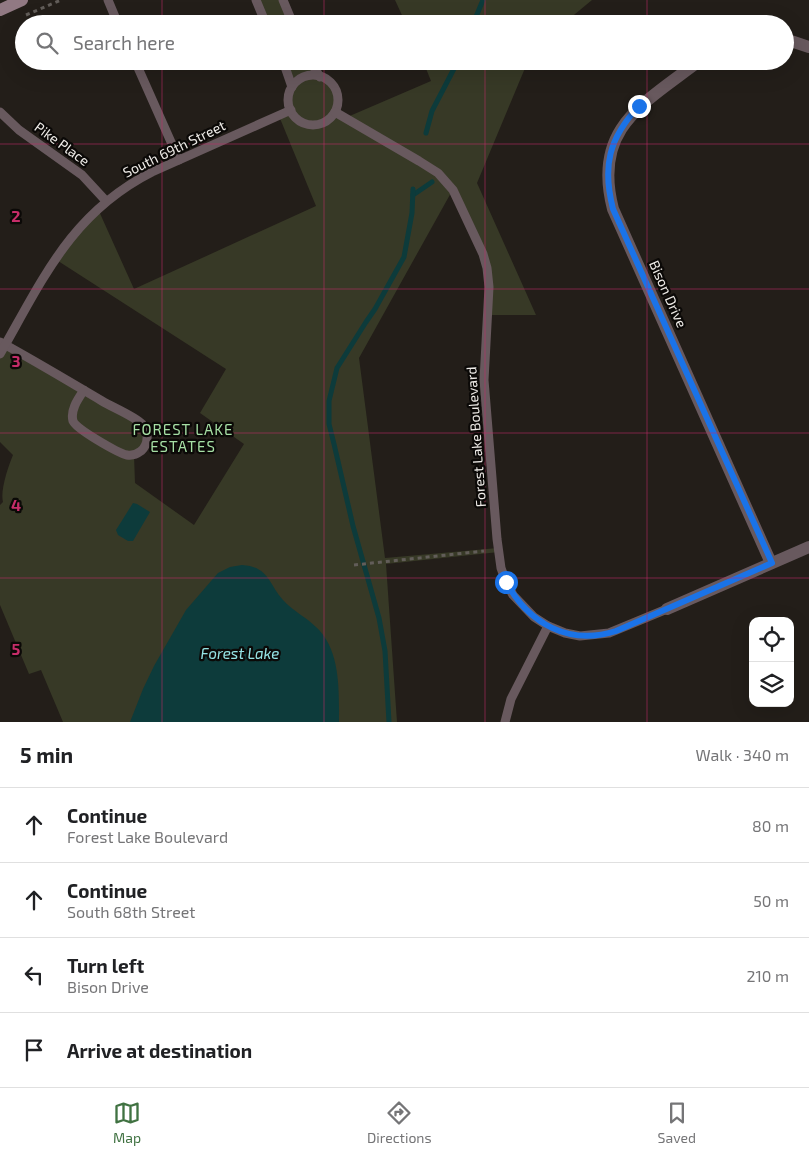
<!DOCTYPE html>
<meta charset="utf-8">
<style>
body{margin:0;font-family:"Exo 2",sans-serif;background:#f6f6f6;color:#202124}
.controls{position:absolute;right:15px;bottom:15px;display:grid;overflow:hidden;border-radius:10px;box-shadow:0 5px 20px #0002}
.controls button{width:45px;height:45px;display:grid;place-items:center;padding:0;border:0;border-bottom:1px solid #e0e0e0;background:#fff;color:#202124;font:25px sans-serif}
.stop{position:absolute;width:15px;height:15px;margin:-11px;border:4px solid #1a73e8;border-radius:50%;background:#fff}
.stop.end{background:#1a73e8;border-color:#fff;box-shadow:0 1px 5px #0008}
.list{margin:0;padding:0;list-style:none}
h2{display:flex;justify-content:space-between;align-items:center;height:65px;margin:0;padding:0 20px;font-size:21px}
h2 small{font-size:16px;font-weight:400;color:#757577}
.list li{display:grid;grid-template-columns:32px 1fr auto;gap:15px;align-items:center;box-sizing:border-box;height:75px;padding:0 20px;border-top:1px solid #e0e0e0}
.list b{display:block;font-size:19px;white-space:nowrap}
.list p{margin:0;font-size:16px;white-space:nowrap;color:#757577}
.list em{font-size:16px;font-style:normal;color:#757577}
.icon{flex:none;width:28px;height:28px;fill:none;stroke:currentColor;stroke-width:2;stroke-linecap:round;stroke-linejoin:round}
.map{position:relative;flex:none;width:809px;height:722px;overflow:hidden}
.search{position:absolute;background:#fff;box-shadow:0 5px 20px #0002;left:15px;right:15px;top:15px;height:55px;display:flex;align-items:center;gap:12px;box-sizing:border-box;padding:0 18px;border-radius:28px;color:#757577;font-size:19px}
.sheet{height:365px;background:#fff}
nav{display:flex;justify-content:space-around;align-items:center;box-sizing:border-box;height:70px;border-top:1px solid #e0e0e0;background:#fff;font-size:14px;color:#757577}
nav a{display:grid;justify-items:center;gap:2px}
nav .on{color:#407242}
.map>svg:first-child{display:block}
.green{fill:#373926}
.water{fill:#0d3b3b}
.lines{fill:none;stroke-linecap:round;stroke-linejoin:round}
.stream{stroke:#0d3b3b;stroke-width:5}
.path{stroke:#625d59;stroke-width:3;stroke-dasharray:4 4;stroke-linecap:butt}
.service{stroke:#68595e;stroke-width:9}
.minor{stroke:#68595e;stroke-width:12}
.secondary{stroke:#917983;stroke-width:12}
.route{stroke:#1a73e8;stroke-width:6}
.grid{fill:none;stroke:#c62d69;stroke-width:1;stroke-opacity:0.55}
.labels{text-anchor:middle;stroke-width:4.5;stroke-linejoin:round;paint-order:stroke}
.street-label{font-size:14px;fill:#eeebe7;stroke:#0b0907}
.neighbourhood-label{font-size:15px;letter-spacing:1px;fill:#a6dfa4;stroke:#0b0907}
.water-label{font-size:15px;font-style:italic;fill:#95e4e5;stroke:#0b0907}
.grid-label{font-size:16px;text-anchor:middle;font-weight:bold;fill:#c62d69;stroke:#0b0907;stroke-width:4.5;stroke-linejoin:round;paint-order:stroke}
</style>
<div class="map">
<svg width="809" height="722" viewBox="0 0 809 722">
<rect width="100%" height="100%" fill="#231e19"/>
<g class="green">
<polygon points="256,0 283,0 293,24 266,24"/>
<polygon points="395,0 592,0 563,24 406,24"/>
<path d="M283,61h27l10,15 10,6 6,10 2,10 -3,10 10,6 86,-37 -8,-20h105l-51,122 59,132h-48l-1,-47 -35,-77 -93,167 26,200 113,-10 1,4 -113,12 11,158h-334l-22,-52 -12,4 -29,-69v-100l3,-3c-3,-11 5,-35 10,-47l-13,-13v-88l5,-9 137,79 6,13 -14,18 1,28 59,42 50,-81 -44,-31 26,-44 -171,-110 43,-50 36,80 182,-83 -37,-90 12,-6 -3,-11 4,-12z"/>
</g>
<g class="water">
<polygon points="133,503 137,504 150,512 133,541 128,541 118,535 116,530"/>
<path d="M242,565c27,2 26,18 41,35 10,11 23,17 33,27 25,23 23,64 23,95h-209l13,-33 11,-23 32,-56 32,-37 12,-6z"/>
</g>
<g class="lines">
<g class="stream">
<polyline points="473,24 483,0"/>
<polyline points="426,133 432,111 458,61"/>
<polyline points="413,195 432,182"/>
<polyline points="389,722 385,651 379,618 353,526 334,444 329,424 329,401 337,368 366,322 375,309 404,257 412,213 413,189"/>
</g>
<g class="path">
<polyline points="26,15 61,0"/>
<polyline points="354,565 484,551"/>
</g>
<g class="service">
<polyline points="108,0 118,24"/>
<polyline points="256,0 266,24"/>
<polyline points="283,0 293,24"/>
<polyline points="135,61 179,160"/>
<polyline points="283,61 292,87"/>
<polyline points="310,61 320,77"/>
<circle cx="313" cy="100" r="25"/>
<polyline points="0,112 19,130 82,175 106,201"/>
<polyline points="335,112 419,161 438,173 453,190 483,254 487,268 489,287 484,380 497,539 501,568 506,582 513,595 534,617 548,626 565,633 580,636 609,633 667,609"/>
<path d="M0,342c35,19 68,39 102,59 10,6 32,15 40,23 7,7 7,20 -1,27 -4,3 -9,5 -14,4 -9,-2 -51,-26 -54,-34 -3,-11 5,-22 11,-31"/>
<path d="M0,354c43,-75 71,-141 152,-182l139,-62"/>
<polyline points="505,722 511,699 548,626"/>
</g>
<g class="minor">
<polyline points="785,39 809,47"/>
<path d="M699,61c-56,43 -107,67 -86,148l158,354"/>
<polyline points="667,609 809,547"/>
</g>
<polyline class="secondary" points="0,10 22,0"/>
</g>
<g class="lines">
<path class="route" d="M506,582c23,42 63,64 110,49l156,-68 -159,-354c-11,-43 -4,-71 26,-103"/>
</g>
<path class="grid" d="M162,0v24M324,0v24M485,0v24M647,0v24M162,61v661M324,61v661M485,61v661M647,61v661M0,144h809M0,289h809M0,433h809M0,578h809"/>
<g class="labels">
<g class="street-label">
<text transform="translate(62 144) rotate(36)" y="5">Pike Place</text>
<text transform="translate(174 149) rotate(-26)" y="5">South 69th Street</text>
<text transform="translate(668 294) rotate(66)" y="5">Bison Drive</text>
<text transform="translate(476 437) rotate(-94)" y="5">Forest Lake Boulevard</text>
</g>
<g class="neighbourhood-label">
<text x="183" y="435">FOREST LAKE<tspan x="183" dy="17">ESTATES</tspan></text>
</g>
<g class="water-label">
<text x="240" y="659">Forest Lake</text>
</g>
</g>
<g class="grid-label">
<text x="16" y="222">2</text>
<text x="16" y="367">3</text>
<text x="16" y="511">4</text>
<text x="16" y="655">5</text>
</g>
</svg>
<div class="controls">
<button><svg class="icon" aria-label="locate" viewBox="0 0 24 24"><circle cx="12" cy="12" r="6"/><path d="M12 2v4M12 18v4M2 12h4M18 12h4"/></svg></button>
<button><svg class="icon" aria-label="layers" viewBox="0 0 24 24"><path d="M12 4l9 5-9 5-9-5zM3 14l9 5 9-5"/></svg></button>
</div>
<div class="stop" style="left:506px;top:582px"></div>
<div class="stop end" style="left:639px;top:106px"></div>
<div class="search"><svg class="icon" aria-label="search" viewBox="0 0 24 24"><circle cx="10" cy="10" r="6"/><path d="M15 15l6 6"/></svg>Search here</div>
</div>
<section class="sheet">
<h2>5 min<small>Walk · 340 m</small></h2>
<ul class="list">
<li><svg class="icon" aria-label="ahead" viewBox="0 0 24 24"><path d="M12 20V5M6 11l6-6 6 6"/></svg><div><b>Continue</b><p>Forest Lake Boulevard</p></div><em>80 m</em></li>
<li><svg class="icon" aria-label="ahead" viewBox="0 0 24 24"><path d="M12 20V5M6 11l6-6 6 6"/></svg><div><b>Continue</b><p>South 68th Street</p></div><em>50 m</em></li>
<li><svg class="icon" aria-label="left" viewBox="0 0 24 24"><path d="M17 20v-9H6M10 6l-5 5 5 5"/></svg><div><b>Turn left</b><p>Bison Drive</p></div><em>210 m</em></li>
<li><svg class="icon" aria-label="arrive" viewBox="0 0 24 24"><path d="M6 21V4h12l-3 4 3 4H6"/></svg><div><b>Arrive at destination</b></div></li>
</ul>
</section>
<nav>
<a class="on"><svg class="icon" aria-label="map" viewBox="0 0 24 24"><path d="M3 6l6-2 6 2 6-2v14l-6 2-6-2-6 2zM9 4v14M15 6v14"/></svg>Map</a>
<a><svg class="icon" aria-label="directions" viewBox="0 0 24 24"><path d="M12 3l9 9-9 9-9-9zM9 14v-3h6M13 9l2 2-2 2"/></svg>Directions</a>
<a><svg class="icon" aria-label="saved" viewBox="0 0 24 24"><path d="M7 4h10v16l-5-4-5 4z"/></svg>Saved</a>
</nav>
